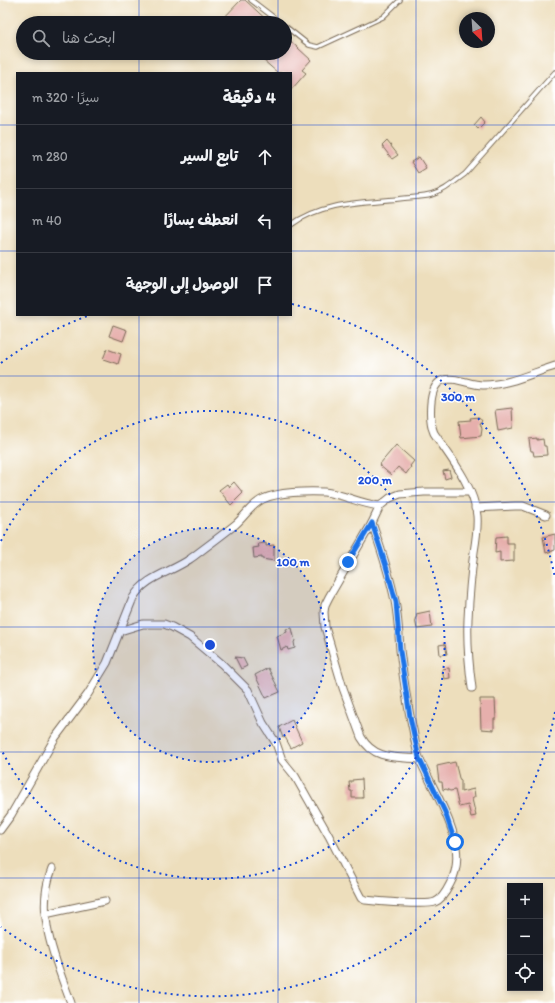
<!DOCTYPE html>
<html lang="ar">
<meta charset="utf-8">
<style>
body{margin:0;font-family:Itim,"Playpen Sans Arabic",sans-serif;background:#20242c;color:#f1f3f6;direction:rtl}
.controls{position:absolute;right:12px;bottom:12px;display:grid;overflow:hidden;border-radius:0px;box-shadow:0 2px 6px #0003}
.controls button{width:36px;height:36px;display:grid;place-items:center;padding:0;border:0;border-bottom:1px solid #363941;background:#171b24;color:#f1f3f6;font:20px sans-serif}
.compass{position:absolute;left:459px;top:12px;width:36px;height:36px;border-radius:50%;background:#171b24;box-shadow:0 2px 6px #0003;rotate:155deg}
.stop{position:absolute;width:12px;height:12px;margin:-9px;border:3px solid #1a73e8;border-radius:50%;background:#fff}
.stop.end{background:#1a73e8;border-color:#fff;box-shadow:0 1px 4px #0008}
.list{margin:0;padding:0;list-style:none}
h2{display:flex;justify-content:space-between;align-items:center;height:52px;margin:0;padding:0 16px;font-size:17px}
h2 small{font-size:13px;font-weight:400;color:#9ea1a6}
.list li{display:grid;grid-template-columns:26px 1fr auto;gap:12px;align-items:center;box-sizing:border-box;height:64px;padding:0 16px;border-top:1px solid #363941}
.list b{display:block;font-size:15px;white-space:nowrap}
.list em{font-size:13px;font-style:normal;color:#9ea1a6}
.icon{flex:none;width:22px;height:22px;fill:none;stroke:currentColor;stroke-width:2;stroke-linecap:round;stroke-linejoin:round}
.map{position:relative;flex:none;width:555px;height:1003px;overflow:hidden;direction:ltr}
.search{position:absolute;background:#171b24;box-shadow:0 2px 6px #0003;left:16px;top:16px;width:276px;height:44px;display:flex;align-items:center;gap:10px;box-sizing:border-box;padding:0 14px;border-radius:22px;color:#9ea1a6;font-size:15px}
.panel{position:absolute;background:#171b24;box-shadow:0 2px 6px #0003;left:16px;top:72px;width:276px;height:244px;border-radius:0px;direction:rtl}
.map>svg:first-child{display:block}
.building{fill:#e6afac}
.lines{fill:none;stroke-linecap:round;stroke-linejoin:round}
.lane-casing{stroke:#796955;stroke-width:5.5}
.street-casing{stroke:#796955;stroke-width:9}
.lane{stroke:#fff;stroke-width:3.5}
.street{stroke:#fff;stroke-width:7}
.route{stroke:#1a73e8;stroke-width:5}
.grid{fill:none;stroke:#1d4ed8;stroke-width:1;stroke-opacity:0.55}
.ring{fill:none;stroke:#1d4ed8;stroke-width:2;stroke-dasharray:2 4}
.centre{fill:#1d4ed8;stroke:#fff;stroke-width:2}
.ring-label{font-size:12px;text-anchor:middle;font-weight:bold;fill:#1d4ed8;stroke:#fff;stroke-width:3;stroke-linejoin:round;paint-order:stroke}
</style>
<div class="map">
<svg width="555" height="1003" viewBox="0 0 555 1003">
<rect width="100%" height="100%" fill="#fff"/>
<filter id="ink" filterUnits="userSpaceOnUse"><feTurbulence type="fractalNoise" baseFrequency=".025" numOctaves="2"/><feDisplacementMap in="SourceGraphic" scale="8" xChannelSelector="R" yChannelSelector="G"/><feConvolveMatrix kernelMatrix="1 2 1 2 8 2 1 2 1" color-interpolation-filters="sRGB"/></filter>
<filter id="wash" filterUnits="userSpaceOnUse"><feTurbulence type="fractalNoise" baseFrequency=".012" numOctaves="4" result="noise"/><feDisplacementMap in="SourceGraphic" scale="16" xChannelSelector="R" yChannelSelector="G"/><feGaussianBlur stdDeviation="0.9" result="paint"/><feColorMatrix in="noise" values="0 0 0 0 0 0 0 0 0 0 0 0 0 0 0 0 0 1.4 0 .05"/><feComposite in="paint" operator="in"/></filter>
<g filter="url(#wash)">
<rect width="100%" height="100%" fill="#eddebc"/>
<g id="blocks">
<g class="building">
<polygon points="241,0 245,0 270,23 219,23"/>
<polygon points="285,36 311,60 302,70 306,73 291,90 291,73 278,73 255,53 285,53"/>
<polygon points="481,117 485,122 478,129 474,125"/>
<polygon points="387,141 398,155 392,159 382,146"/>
<polygon points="419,157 426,168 418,173 411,162"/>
<polygon points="113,325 127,330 123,341 109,336"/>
<polygon points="107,349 121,354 118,364 103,359"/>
<polygon points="512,408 513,428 498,431 495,410"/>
<polygon points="479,417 482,421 480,423 482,429 481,436 461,438 459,421 471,420 470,418"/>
<polygon points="537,438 537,440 543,439 544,446 546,446 547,455 534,456 533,451 531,451 530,447 529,439"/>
<polygon points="396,445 414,461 410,466 411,467 406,474 398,467 391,475 379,465"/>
<polygon points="449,470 451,477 445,479 443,471"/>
<polygon points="234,482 243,493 231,505 219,490 227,484 229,487"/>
<polygon points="555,534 555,550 546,553 543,537"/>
<polygon points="507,536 507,543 514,543 514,561 500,562 500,552 495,553 496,537"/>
<polygon points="266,543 266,546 274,545 274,561 262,559 262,557 254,558 253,548 259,547 258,544"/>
<polygon points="430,611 432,627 417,629 415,619 417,616 416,614"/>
<polygon points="292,628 295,641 294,642 295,648 288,650 287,647 281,650 277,636 287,632 286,629"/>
<polygon points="445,644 447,654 440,655 439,645"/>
<polygon points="235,657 243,658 247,666 241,669"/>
<polygon points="268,668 280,692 266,698 255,675"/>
<polygon points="449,668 450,678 444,679 442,669"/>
<polygon points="480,699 495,699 496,719 494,719 494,730 481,729"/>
<polygon points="292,720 302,742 291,748 285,737 283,738 279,727"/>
<polygon points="455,762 459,778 461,781 461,792 474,789 475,797 472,799 476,816 471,817 468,805 459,807 455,790 450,791 446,789 443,790 442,782 439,782 437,766"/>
<polygon points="362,779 363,798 352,798 352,791 350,791 349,782 352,782 352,780"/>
</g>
</g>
</g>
<g filter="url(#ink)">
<use href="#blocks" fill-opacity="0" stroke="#796955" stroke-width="1"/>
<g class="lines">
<g class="lane-casing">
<g id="lane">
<polyline points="251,0 281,23"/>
<polyline points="285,26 309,45 318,47 383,17 400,0"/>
<path d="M291,225c34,-25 76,-22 116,-27 8,-1 17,-1 24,-3 14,-4 23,-13 34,-21l90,-102"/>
</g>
</g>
<g class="street-casing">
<g id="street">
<polyline points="475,508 515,506 523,506 546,515"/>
<path d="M120,631l23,-7h21l8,3 18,10 32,27 26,26 15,33 13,20 6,17 13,16 34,60 32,62 4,2c13,1 61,6 70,2 6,-2 12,-12 15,-18 22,-38 -15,-89 -30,-124 -4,-9 -5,-20 -7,-30 -6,-26 -10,-54 -13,-80 -1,-16 -2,-33 -5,-49 -5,-26 -14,-52 -23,-78"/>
<path d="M472,688c-3,-22 -5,-46 -4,-69 1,-22 3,-45 6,-67 2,-12 4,-24 3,-36 -3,-30 -27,-59 -43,-83 -5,-12 -6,-45 7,-52 13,-6 30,5 43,4 24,0 48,-12 71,-19"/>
<path d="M419,759c-23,-2 -45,1 -58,-22l-18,-49 -18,-61 -1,-15 1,-7 4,-8 43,-74 8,-17 10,-8 10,-4 24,-2h46"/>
<path d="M0,830l11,-15 44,-77 33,-44 19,-31 26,-65c13,-22 37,-25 57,-39 16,-12 31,-23 46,-35 9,-8 16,-20 27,-25 15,-7 44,-8 61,-7 19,2 36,12 56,14"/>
<path d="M52,869c-18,45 4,92 19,134"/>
<polyline points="45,914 105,901"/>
</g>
</g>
<use href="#lane" class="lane"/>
<use href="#street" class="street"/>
</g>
</g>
<g class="lines" filter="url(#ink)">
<polyline class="route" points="348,562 372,523 386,566 396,602 400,651 410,717 419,758 445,812 455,842"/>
</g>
<path class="grid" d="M139,0v23M278,0v23M416,0v1003M139,53v20M278,53v20M0,125h17M291,125h264M0,251h17M291,251h264M139,315v688M278,315v688M0,376h555M0,502h555M0,627h555M0,752h555M0,878h555"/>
<circle cx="210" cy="645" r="117" fill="#1d4ed8" fill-opacity=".12"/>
<g class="ring">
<circle cx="210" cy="645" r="117"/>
<path d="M1 541A234 234 0 1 1 1 749"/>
<path d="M555 712A351 351 0 0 1 1 927M1 363A351 351 0 0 1 90 315M292 304A351 351 0 0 1 555 578"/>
</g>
<circle cx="210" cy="645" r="6" class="centre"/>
<g class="ring-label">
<text x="458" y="401">300 m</text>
<text x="375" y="484">200 m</text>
<text x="293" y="566">100 m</text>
</g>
</svg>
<div class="controls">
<button>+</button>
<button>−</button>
<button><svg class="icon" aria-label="locate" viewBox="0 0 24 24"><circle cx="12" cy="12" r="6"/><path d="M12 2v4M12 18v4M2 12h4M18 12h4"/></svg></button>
</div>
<svg class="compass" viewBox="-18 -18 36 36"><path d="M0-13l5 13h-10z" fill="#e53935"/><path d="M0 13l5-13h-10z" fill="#9ea1a6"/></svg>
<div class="stop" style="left:455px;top:842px"></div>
<div class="stop end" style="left:348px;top:562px"></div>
<div class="search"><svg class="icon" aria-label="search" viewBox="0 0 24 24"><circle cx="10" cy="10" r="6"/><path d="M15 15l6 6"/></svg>ابحث هنا</div>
<section class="panel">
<h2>4 دقيقة<small>سيرًا · 320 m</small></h2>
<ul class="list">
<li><svg class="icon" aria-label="ahead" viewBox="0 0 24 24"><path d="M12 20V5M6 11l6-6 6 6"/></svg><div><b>تابع السير</b></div><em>280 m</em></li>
<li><svg class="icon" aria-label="left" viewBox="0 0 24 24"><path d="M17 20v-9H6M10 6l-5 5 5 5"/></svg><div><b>انعطف يسارًا</b></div><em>40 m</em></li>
<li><svg class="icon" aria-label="arrive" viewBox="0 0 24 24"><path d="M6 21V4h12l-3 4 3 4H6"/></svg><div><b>الوصول إلى الوجهة</b></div></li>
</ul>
</section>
</div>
